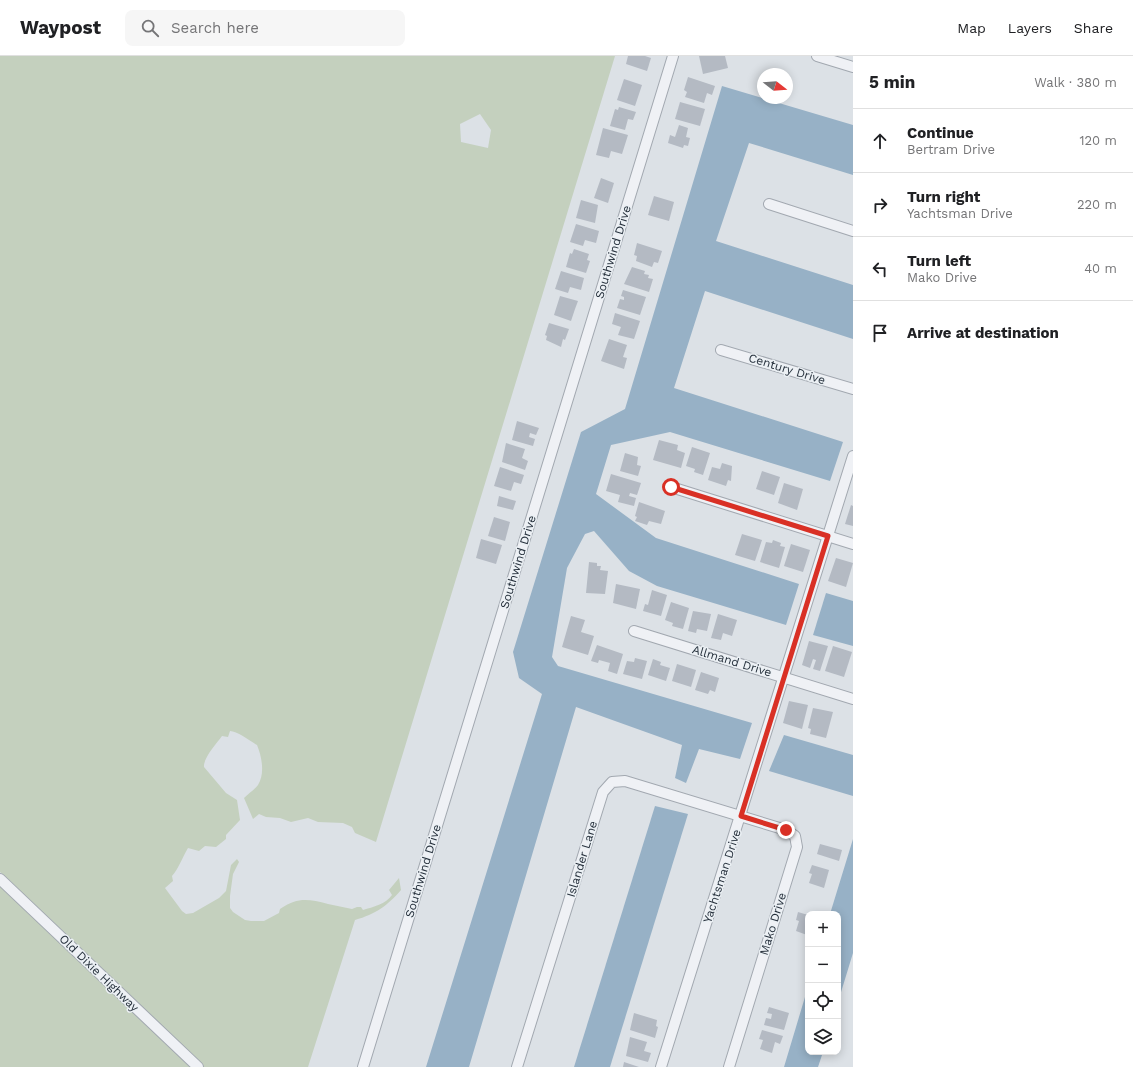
<!DOCTYPE html>
<meta charset="utf-8">
<style>
body{margin:0;font-family:"Work Sans",sans-serif;background:#f6f6f6;color:#202124}
.controls{position:absolute;right:12px;bottom:12px;display:grid;overflow:hidden;border-radius:8px;box-shadow:0 2px 10px #0003}
.controls button{width:36px;height:36px;display:grid;place-items:center;padding:0;border:0;border-bottom:1px solid #e0e0e0;background:#fff;color:#202124;font:20px sans-serif}
.compass{position:absolute;left:757px;top:12px;width:36px;height:36px;border-radius:50%;background:#fff;box-shadow:0 2px 10px #0003;rotate:107deg}
.stop{position:absolute;width:12px;height:12px;margin:-9px;border:3px solid #d93025;border-radius:50%;background:#fff}
.stop.end{background:#d93025;border-color:#fff;box-shadow:0 1px 4px #0008}
.list{margin:0;padding:0;list-style:none}
h2{display:flex;justify-content:space-between;align-items:center;height:52px;margin:0;padding:0 16px;font-size:17px}
h2 small{font-size:13px;font-weight:400;color:#757577}
.list li{display:grid;grid-template-columns:26px 1fr auto;gap:12px;align-items:center;box-sizing:border-box;height:64px;padding:0 16px;border-top:1px solid #e0e0e0}
.list b{display:block;font-size:15px;white-space:nowrap}
.list p{margin:0;font-size:13px;white-space:nowrap;color:#757577}
.list em{font-size:13px;font-style:normal;color:#757577}
.icon{flex:none;width:22px;height:22px;fill:none;stroke:currentColor;stroke-width:2;stroke-linecap:round;stroke-linejoin:round}
.map{position:relative;flex:none;width:853px;height:1011px;overflow:hidden}
header{display:flex;align-items:center;gap:24px;box-sizing:border-box;height:56px;padding:0 20px;background:#fff;border-bottom:1px solid #e0e0e0}
header strong{font-size:19px}
nav{display:flex;gap:22px;margin-inline-start:auto;font-size:14px}
.search{width:280px;height:36px;background:#f6f6f6;display:flex;align-items:center;gap:10px;box-sizing:border-box;padding:0 14px;border-radius:8px;color:#757577;font-size:15px}
main{display:flex}
aside{flex:1;background:#fff}
.map>svg:first-child{display:block}
.green{fill:#c4d0be;fill-rule:evenodd}
.water{fill:#97b1c6}
.building{fill:#b4bac3}
.lines{fill:none;stroke-linecap:round;stroke-linejoin:round}
.minor-casing{stroke:#a2a8b0;stroke-width:12}
.minor{stroke:#eff1f5;stroke-width:10}
.route{stroke:#d93025;stroke-width:5}
.labels{text-anchor:middle;stroke-width:3;stroke-linejoin:round;paint-order:stroke}
.street-label{font-size:12px;fill:#26303c;stroke:#ebf0f4}
</style>
<header>
<strong>Waypost</strong>
<div class="search"><svg class="icon" aria-label="search" viewBox="0 0 24 24"><circle cx="10" cy="10" r="6"/><path d="M15 15l6 6"/></svg>Search here</div>
<nav><a>Map</a><a>Layers</a><a>Share</a></nav>
</header>
<main>
<div class="map">
<svg width="853" height="1011" viewBox="0 0 853 1011">
<rect width="100%" height="100%" fill="#dce1e6"/>
<g class="green">
<path d="M0,0h615l-239,786 -21,-9 -3,-6 -9,-4 -25,-1 -10,-4 -17,4 -11,-4 -14,-1 -7,-3 -6,5 -9,-21c4,-4 10,-8 14,-13 7,-11 4,-28 -1,-40 -7,-4 -20,-14 -27,-14l-2,6 -6,-1c-5,7 -19,22 -18,31l22,26 11,7 3,20 -14,15v4l-10,8 -11,-1 -6,5 -11,-3c-6,10 -9,20 -16,28l1,5 -8,7 17,23 4,3 7,-1 26,-15 7,-7 5,-26 6,-6 2,3 -6,12 -3,22v12l3,4 12,8 6,1h13l15,-8 1,-4c18,-12 28,-10 48,-5 8,2 16,3 24,5l5,-2h4l2,3c10,-3 23,-6 29,-15l-3,-5 10,-12 2,12c-14,16 -25,24 -46,30l-47,147h-104l-204,-195zM480,58l11,16 -3,18 -27,-6 -1,-18z"/>
<polygon points="0,829 191,1011 0,1011"/>
</g>
<g class="water">
<polygon points="722,30 853,69 853,119 749,87 716,185 853,229 853,283 705,235 674,332 843,386 830,425 670,376 611,389 596,438 656,482 799,528 786,569 657,530 629,515 594,475 585,478 567,512 552,601 558,610 752,667 740,703 699,693 686,727 675,722 682,689 576,651 469,1011 426,1011 542,638 519,622 513,596 581,376 625,353"/>
<polygon points="826,537 853,545 853,590 813,579"/>
<polygon points="784,679 853,699 853,740 769,715"/>
<polygon points="655,750 688,758 610,1011 574,1011"/>
<polygon points="853,783 853,897 838,946 838,858 830,858"/>
<polygon points="808,931 808,996 823,996 818,1011 784,1011"/>
</g>
<g class="building">
<polygon points="628,0 645,0 651,2 647,15 626,8"/>
<polygon points="699,0 725,0 728,12 703,18"/>
<polygon points="688,21 715,30 712,39 707,37 704,47 685,41 687,36 684,34"/>
<polygon points="624,23 642,29 635,50 617,44"/>
<polygon points="680,46 705,53 700,70 675,63"/>
<polygon points="619,51 636,56 633,64 628,63 625,74 610,70 615,53 618,54"/>
<polygon points="679,69 688,72 686,81 690,82 688,90 684,89 683,92 668,87 670,79 675,81"/>
<polygon points="603,72 628,79 622,98 611,95 609,102 596,99"/>
<polygon points="601,122 614,127 608,147 594,142"/>
<polygon points="654,140 674,146 669,165 648,159"/>
<polygon points="581,144 598,149 595,167 576,162"/>
<polygon points="576,168 599,175 596,187 585,184 583,190 570,186"/>
<polygon points="637,187 662,195 658,207 654,206 652,211 636,205 637,200 634,199"/>
<polygon points="574,193 589,198 587,204 590,205 586,217 566,211 570,197 572,198"/>
<polygon points="632,211 645,215 644,218 649,219 648,222 653,223 649,236 624,228"/>
<polygon points="561,215 584,222 581,234 570,231 568,237 555,233"/>
<polygon points="623,234 646,241 640,259 617,252 620,243 624,244 624,241 621,240"/>
<polygon points="560,240 578,245 575,253 570,251 575,253 571,265 554,259"/>
<polygon points="615,257 640,265 634,283 618,279 621,271 612,268"/>
<polygon points="549,267 569,273 565,284 563,283 561,291 546,284 547,280 545,279"/>
<polygon points="609,283 627,289 623,301 627,302 624,313 601,305"/>
<polygon points="517,365 539,372 536,379 530,377 529,381 535,383 533,390 512,384"/>
<polygon points="659,384 678,389 677,394 685,397 681,412 653,404"/>
<polygon points="506,387 525,393 522,402 528,405 525,414 502,406"/>
<polygon points="692,391 710,397 703,419 694,416 695,413 686,410"/>
<polygon points="625,397 638,401 637,409 641,410 638,420 620,415"/>
<polygon points="722,407 732,410 731,425 728,424 726,430 708,424 712,411 720,413"/>
<polygon points="500,411 524,419 521,428 514,426 511,435 494,430"/>
<polygon points="762,415 780,421 774,439 756,433"/>
<polygon points="611,418 641,427 637,439 630,437 629,440 636,442 634,450 618,446 620,439 606,435"/>
<polygon points="784,427 803,433 797,454 778,447"/>
<polygon points="499,440 516,445 513,454 497,450"/>
<polygon points="639,446 665,455 661,468 649,465 647,469 635,465 637,461 635,460"/>
<polygon points="851,449 853,450 853,470 845,468"/>
<polygon points="494,461 510,466 505,485 488,480"/>
<polygon points="742,478 762,484 755,505 735,499"/>
<polygon points="481,483 502,489 496,508 476,502"/>
<polygon points="773,484 781,487 780,490 785,491 779,512 760,506 766,486 772,487"/>
<polygon points="791,488 810,494 803,516 784,510"/>
<polygon points="836,502 853,507 846,531 828,525"/>
<polygon points="589,506 597,507 597,510 601,510 600,514 608,515 605,538 586,537"/>
<polygon points="616,528 640,533 636,553 613,547"/>
<polygon points="652,534 667,539 661,560 643,555 645,548 648,549"/>
<polygon points="671,546 689,552 683,573 672,570 673,567 665,564"/>
<polygon points="693,555 711,558 707,575 697,573 696,577 688,575"/>
<polygon points="718,558 737,564 732,580 723,577 721,584 711,582"/>
<polygon points="571,560 585,564 581,576 594,580 588,599 562,591"/>
<polygon points="809,585 828,590 820,615 813,613 816,604 813,603 810,612 802,609"/>
<polygon points="597,589 623,598 617,618 608,615 610,607 599,604 598,607 591,605"/>
<polygon points="833,590 852,596 844,621 825,615"/>
<polygon points="635,602 647,605 642,623 623,618 627,605 634,606"/>
<polygon points="653,603 661,606 660,609 670,612 666,625 648,619"/>
<polygon points="677,608 696,614 691,631 672,625"/>
<polygon points="701,616 719,622 715,636 710,634 708,638 695,634"/>
<polygon points="789,645 808,649 802,673 783,667"/>
<polygon points="813,652 833,656 826,682 810,678 811,673 808,672"/>
<polygon points="820,788 842,794 839,805 817,798"/>
<polygon points="812,809 829,814 824,832 809,827 812,818 809,817"/>
<polygon points="798,856 808,859 807,879 796,875 799,865 796,864"/>
<polygon points="769,951 789,957 784,974 764,969 766,962 771,963 772,958 767,957"/>
<polygon points="634,957 657,964 656,970 658,971 655,982 630,974"/>
<polygon points="762,974 783,980 780,988 775,986 772,997 760,993 763,984 759,983"/>
<polygon points="630,981 647,986 644,995 651,997 648,1006 626,1000"/>
<polygon points="624,1006 639,1011 623,1011"/>
</g>
<g class="lines">
<g class="minor-casing">
<g id="minor">
<polyline points="817,0 853,11"/>
<polyline points="769,148 853,175"/>
<polyline points="721,294 853,333"/>
<polyline points="671,431 853,488"/>
<polyline points="634,575 853,643"/>
<polyline points="0,823 198,1011"/>
<polyline points="363,1011 673,0"/>
<polyline points="517,1011 603,736 612,726 625,725 786,774 795,780 797,791 729,1011"/>
<polyline points="661,1011 853,400"/>
</g>
</g>
<use href="#minor" class="minor"/>
</g>
<g class="lines">
<polyline class="route" points="671,431 828,480 741,760 786,774"/>
</g>
<g class="labels">
<g class="street-label">
<text transform="translate(613 196) rotate(-73)" y="4">Southwind Drive</text>
<text transform="translate(787 313) rotate(17)" y="4">Century Drive</text>
<text transform="translate(518 506) rotate(-73)" y="4">Southwind Drive</text>
<text transform="translate(732 605) rotate(17)" y="4">Allmand Drive</text>
<text transform="translate(582 803) rotate(-73)" y="4">Islander Lane</text>
<text transform="translate(423 815) rotate(-73)" y="4">Southwind Drive</text>
<text transform="translate(722 820) rotate(-72)" y="4">Yachtsman Drive</text>
<text transform="translate(773 868) rotate(-73)" y="4">Mako Drive</text>
<text transform="translate(99 917) rotate(44)" y="4">Old Dixie Highway</text>
</g>
</g>
</svg>
<div class="controls">
<button>+</button>
<button>−</button>
<button><svg class="icon" aria-label="locate" viewBox="0 0 24 24"><circle cx="12" cy="12" r="6"/><path d="M12 2v4M12 18v4M2 12h4M18 12h4"/></svg></button>
<button><svg class="icon" aria-label="layers" viewBox="0 0 24 24"><path d="M12 4l9 5-9 5-9-5zM3 14l9 5 9-5"/></svg></button>
</div>
<svg class="compass" viewBox="-18 -18 36 36"><path d="M0-13l5 13h-10z" fill="#e53935"/><path d="M0 13l5-13h-10z" fill="#757577"/></svg>
<div class="stop" style="left:671px;top:431px"></div>
<div class="stop end" style="left:786px;top:774px"></div>
</div>
<aside>
<h2>5 min<small>Walk · 380 m</small></h2>
<ul class="list">
<li><svg class="icon" aria-label="ahead" viewBox="0 0 24 24"><path d="M12 20V5M6 11l6-6 6 6"/></svg><div><b>Continue</b><p>Bertram Drive</p></div><em>120 m</em></li>
<li><svg class="icon" aria-label="right" viewBox="0 0 24 24"><path d="M7 20v-9h11M14 6l5 5-5 5"/></svg><div><b>Turn right</b><p>Yachtsman Drive</p></div><em>220 m</em></li>
<li><svg class="icon" aria-label="left" viewBox="0 0 24 24"><path d="M17 20v-9H6M10 6l-5 5 5 5"/></svg><div><b>Turn left</b><p>Mako Drive</p></div><em>40 m</em></li>
<li><svg class="icon" aria-label="arrive" viewBox="0 0 24 24"><path d="M6 21V4h12l-3 4 3 4H6"/></svg><div><b>Arrive at destination</b></div></li>
</ul>
</aside>
</main>
